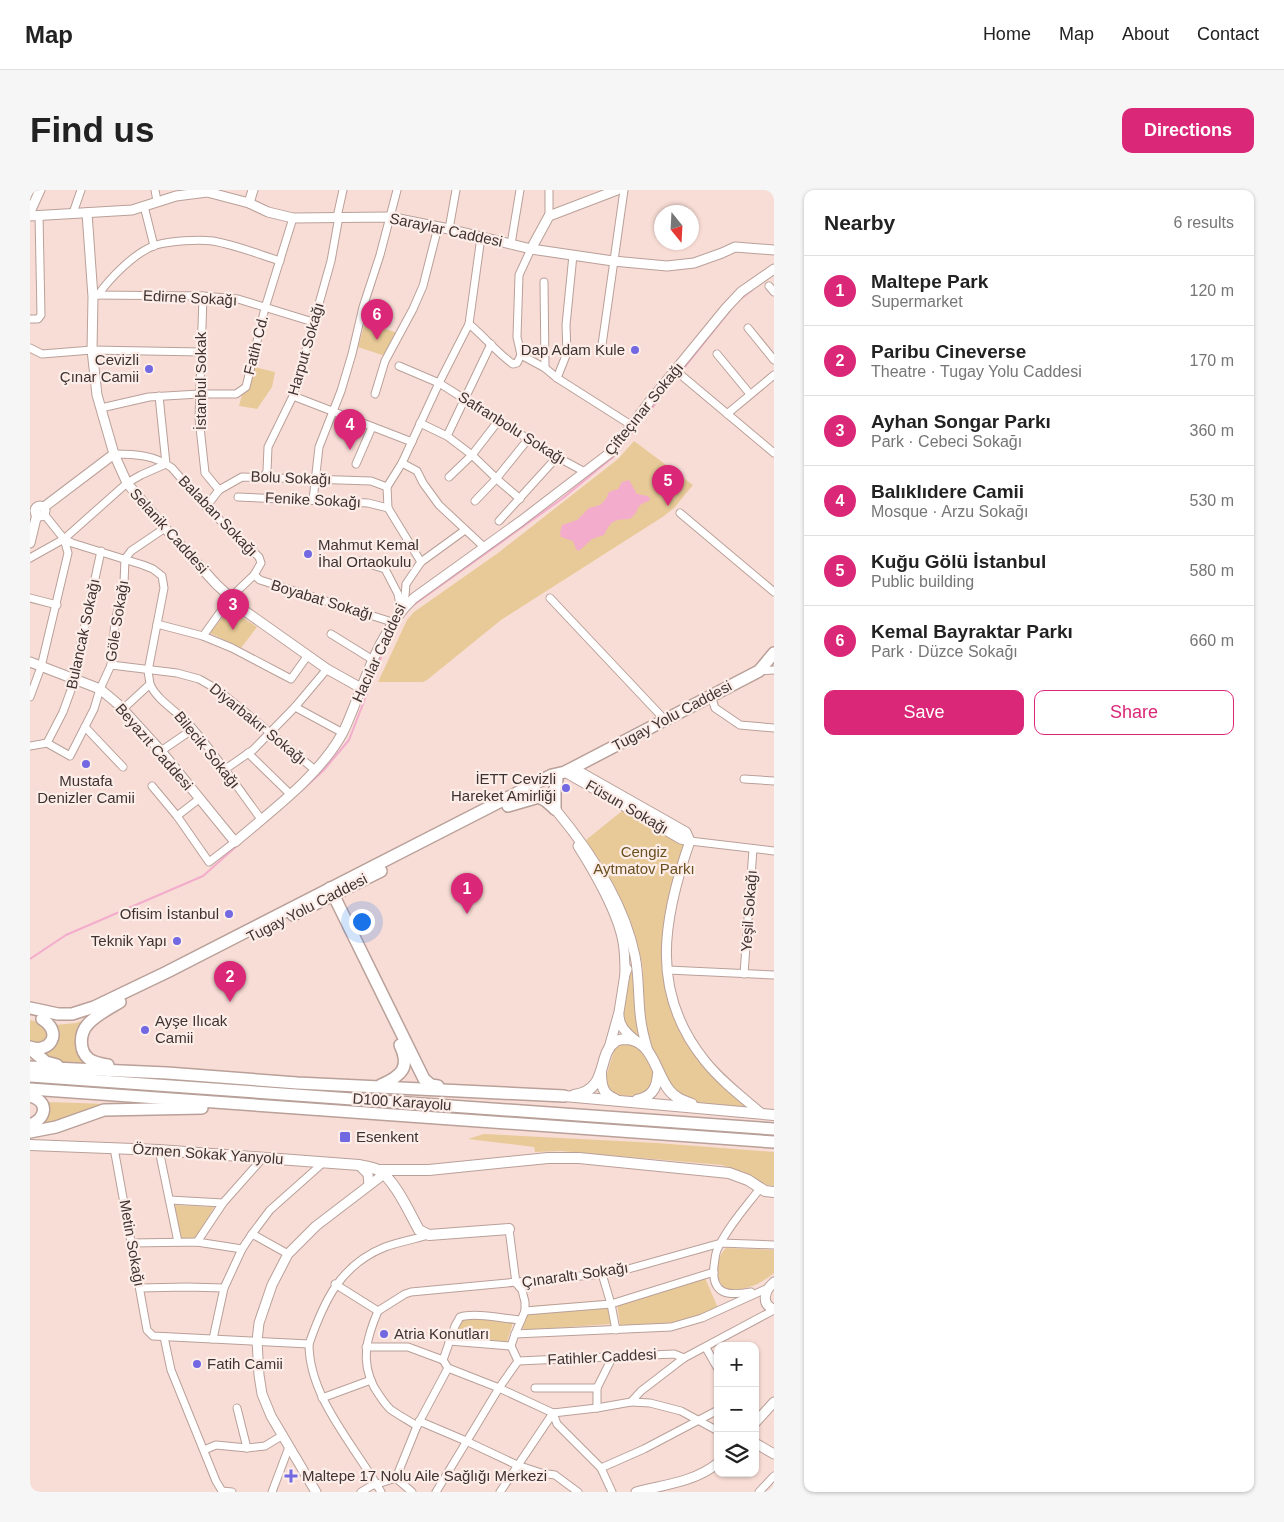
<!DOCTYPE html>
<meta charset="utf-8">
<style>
body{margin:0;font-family:Helvetica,sans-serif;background:#f6f6f6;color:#222}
.controls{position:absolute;right:15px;bottom:15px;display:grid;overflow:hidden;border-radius:10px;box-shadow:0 1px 4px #0004}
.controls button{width:45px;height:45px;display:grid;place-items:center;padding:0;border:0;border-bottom:1px solid #e0e0e0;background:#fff;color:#222;font:25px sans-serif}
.compass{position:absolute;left:624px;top:15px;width:45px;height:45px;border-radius:50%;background:#fff;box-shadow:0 1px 4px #0004;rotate:162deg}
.you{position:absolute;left:331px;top:731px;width:18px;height:18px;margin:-12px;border:4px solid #fff;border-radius:50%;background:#1a73e8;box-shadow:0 0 0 8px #1a73e833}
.badge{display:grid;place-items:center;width:32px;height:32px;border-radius:50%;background:#db2777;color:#fff;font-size:16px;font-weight:700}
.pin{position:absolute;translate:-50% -41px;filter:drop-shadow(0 1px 2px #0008)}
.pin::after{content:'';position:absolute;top:26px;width:18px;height:15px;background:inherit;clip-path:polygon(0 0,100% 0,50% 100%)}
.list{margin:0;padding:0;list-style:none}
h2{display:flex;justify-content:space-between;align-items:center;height:65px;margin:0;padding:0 20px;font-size:21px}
h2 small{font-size:16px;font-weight:400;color:#767676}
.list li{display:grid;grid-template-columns:32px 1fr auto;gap:15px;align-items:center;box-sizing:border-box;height:70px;padding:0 20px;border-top:1px solid #e0e0e0}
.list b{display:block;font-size:19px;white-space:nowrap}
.list p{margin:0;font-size:16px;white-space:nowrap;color:#767676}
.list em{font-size:16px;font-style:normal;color:#767676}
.actions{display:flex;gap:10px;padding:15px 20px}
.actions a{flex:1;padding:11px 0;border:1px solid #db2777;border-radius:10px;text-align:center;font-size:18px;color:#db2777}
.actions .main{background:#db2777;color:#fff}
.icon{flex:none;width:28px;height:28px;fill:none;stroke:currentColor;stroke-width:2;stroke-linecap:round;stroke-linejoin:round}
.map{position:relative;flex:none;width:744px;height:1302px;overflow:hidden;border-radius:10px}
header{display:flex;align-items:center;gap:30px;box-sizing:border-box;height:70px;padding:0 25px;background:#fff;border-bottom:1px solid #e0e0e0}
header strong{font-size:24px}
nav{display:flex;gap:28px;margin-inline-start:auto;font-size:18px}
.intro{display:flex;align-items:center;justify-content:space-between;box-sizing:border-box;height:120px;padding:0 30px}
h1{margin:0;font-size:35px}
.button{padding:12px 22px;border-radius:10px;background:#db2777;color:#fff;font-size:18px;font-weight:700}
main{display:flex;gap:30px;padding:0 30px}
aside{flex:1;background:#fff;border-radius:10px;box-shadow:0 1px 4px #0004}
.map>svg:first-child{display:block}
.green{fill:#e8ca98}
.water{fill:#f3accc}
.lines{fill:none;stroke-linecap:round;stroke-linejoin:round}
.stream{stroke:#f3accc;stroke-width:2}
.minor-casing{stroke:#b9a099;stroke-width:9}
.tertiary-casing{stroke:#b9a099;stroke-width:11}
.secondary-casing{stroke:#b9a099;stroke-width:12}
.primary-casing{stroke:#b9a099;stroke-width:14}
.trunk-casing{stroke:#b9a099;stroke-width:14}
.minor{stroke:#fff;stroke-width:7}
.tertiary{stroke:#fff;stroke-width:9}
.secondary{stroke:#fff;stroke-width:10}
.primary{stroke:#fff;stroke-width:11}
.trunk{stroke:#fff;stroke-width:11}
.poi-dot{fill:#7268e2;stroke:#fdede8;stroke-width:2}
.labels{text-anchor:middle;stroke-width:4.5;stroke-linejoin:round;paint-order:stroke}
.street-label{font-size:15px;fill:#3e3330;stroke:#fdede8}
.poi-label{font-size:15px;fill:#3e3330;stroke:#fdede8;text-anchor:start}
.park-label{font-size:15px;fill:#6b5121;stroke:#fdede8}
</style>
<header>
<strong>Map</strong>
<nav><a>Home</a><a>Map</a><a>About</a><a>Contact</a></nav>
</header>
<div class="intro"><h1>Find us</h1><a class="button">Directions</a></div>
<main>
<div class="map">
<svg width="744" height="1302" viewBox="0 0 744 1302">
<rect width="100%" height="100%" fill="#f8ddd6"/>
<g class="green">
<polygon points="335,133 368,143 355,166 328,157"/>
<polygon points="224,177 245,182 242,197 227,219 209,216 212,205 218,200"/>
<polygon points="604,251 663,295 644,318 634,326 471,430 397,490 393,492 348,492 377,430 384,422 468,363 588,269"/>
<polygon points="199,419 227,437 211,458 180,443"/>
<path d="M597,617l63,34 -18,57 -2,92 26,57 65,66c-14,-1 -48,-1 -60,-6 -9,-3 -20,-8 -27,-14 -20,-13 -29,-72 -31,-95 -1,-12 1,-23 -1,-34 -8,-46 -32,-86 -56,-124z"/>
<polygon points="603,772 612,850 607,848 592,831 597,784"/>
<polygon points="57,829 56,870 57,876 30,873 16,869 13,861 25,835 46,833"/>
<polygon points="0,830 15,834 19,839 17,852 0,853"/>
<path d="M595,853c16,2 22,15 29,28l-4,21c-14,5 -25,5 -39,1l-6,-13 9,-29 3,-4z"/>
<path d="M17,912l91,3 -98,20c7,-7 9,-13 7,-23z"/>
<polygon points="454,944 627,953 744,962 744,996 730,994 720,985 692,975 531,961 505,962 504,957 438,949"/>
<polygon points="144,1015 184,1017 167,1049 151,1050"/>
<path d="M696,1058l48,2v23c-15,12 -29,18 -49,16 -11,-11 -10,-30 1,-41z"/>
<polygon points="675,1088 688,1118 642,1134 590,1135 587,1114"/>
<polygon points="578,1110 581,1134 497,1140 491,1138 500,1116"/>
<polygon points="432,1129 454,1129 483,1133 476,1154 424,1149 428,1133"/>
</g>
<path class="water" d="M599,290l8,14 11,2 2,3 -1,2c-15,5 -8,8 -17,16 -4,5 -15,-1 -22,8 -3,3 -4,7 -6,10l-12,4 -13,12 -3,-2 -3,-8 -12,-4 -1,-4 2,-8 15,-5 12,-12 11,-3 6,-6 3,-7 9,-3 4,-7z"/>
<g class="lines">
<g class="stream">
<polyline points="712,108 722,100"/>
<polyline points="382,416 533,308 583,267 702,118"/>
<polyline points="271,601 293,581 319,550 359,447"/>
<polyline points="0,769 36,745 173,686 209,654"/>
</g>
<g class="minor-casing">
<g id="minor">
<polyline points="125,0 127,11"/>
<polyline points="114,16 124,56"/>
<polyline points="43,23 51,0"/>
<polyline points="519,26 519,0"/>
<polyline points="419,39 426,0"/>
<polyline points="481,54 490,0"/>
<polyline points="514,92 515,178"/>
<polyline points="739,96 744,102"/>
<polyline points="63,105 173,106 208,109 283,132"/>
<path d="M68,105c12,-17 37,-43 58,-50 14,-4 42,-6 57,-4 23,4 45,13 67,20"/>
<polyline points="173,106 169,228 175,283 189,300"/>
<polyline points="0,129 8,129 11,125 9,25"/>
<path d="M439,134c16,13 28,29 44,40l4,-1 4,-8 -4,-18 2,-62 12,-26"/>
<polyline points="718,138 744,170"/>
<polyline points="0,158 12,164 62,160 171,162"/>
<polyline points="571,162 594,0"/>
<polyline points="687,164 720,204"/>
<polyline points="491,165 515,178 527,188 601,235"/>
<polyline points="369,176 409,193 527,267 555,282"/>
<polyline points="645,180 744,263"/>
<polyline points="527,188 537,163 536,135 543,65"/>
<polyline points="345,204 355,171 383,119 393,96 408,37"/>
<polyline points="263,206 382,252"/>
<polyline points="71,218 119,207 169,204 206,204 216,197 235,118 263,28"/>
<polyline points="697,224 744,185"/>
<polyline points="390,233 417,246 442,265 469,291 490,309"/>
<polyline points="417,246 461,154"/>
<path d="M84,264c21,0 41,1 58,14l34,39 53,50 2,6 -7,12 -23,22 -28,39"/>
<polyline points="372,273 387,281 393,293 409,315 454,357"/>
<polyline points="326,274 342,237"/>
<polyline points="234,287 237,281 238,257 263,206 301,71 308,32 307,27 313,0"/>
<polyline points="419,287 442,265 469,230"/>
<polyline points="208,307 338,313 358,318"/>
<polyline points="283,310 289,257 311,201 322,164 333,117 350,65 367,0"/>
<polyline points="445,311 466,289 499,248"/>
<polyline points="176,317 189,300 212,287 341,291 357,297"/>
<polyline points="650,323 744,402"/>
<polyline points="14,324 34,349 42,353 113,375 123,379 132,386 134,398 118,481 120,494 93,519"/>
<polyline points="469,331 527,267"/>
<polyline points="0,368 34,349 97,293 111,285 136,274 129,206"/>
<polyline points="330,371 355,379 368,404 371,420"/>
<polyline points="391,372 435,340"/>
<polyline points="224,385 230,390 362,432"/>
<polyline points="0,408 27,415"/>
<polyline points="520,408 635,530"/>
<polyline points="374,417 376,394 391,372 358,318 357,297 372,273 409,193 439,134 451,47"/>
<polyline points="127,434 173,446 202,458 261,489 278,465"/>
<polyline points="301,444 343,470"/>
<polyline points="81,475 147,483 169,489 185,498 209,517 285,580"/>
<polyline points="729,481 744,480"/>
<path d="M120,494c6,15 26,27 38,39 27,30 49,64 73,96"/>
<polyline points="681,506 685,518 710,535 744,538"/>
<polyline points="0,507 11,477 38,363 34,349"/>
<polyline points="265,517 313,543"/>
<polyline points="55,537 93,577"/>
<polyline points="17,553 33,522 45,489 51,453 71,361"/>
<polyline points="0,556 17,553 40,566 64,519 70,499 81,475 85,432 94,393 95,369 101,361 135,338"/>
<polyline points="131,561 163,539"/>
<polyline points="218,563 260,604"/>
<polyline points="194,580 223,560 265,517 297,479"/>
<polyline points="714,589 744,591"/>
<polyline points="122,596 147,626 179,672 205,652"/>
<polyline points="147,626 169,609"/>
<polyline points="660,651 744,661"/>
<polyline points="638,780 744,785"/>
<polyline points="714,784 723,659"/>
<path d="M84,958l33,182 6,6 156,8c15,-43 31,-79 76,-97 14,-5 30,-8 44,-12"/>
<polyline points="129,960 148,1052"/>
<polyline points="140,1010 193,1013"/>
<polyline points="479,1039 486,1093 492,1100 495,1112 495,1121 485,1144"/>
<polyline points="222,1044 258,1064"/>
<polyline points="167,1052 193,1013 232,969"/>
<polyline points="102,1053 167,1052 212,1059"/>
<polyline points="572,1084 581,1114 586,1140"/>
<polyline points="305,1094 348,1121 375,1104 381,1102 572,1084 591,1081 691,1053 744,1055"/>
<polyline points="110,1098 157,1097 194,1098"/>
<path d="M721,1102c-23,4 -40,3 -37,-26 1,-6 1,-13 4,-18 10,-21 26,-39 40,-57"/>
<path d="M348,1121c-11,26 -18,49 -4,76 5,8 9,15 16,22 8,6 18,11 27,17"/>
<polyline points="495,1121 581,1114 684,1082"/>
<polyline points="134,1147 141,1180 186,1291 192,1301 202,1302"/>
<polyline points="183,1149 194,1098 212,1059 222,1044 240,1020 294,972"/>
<polyline points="419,1151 481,1156"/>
<path d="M279,1154c0,54 46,102 72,148"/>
<polyline points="336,1157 378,1157 413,1170"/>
<polyline points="676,1158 688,1179"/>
<polyline points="413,1170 418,1178 469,1198 523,1223 567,1218 601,1212 611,1201 654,1168 744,1120"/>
<path d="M413,1170l12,-34 5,-9c16,-5 44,2 61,3"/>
<polyline points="488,1171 644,1164 654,1168"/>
<polyline points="505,1198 567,1198"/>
<polyline points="292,1208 341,1190"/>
<polyline points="601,1212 620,1213 651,1221 688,1241"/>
<polyline points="207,1218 217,1258"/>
<polyline points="567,1218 567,1198 583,1166"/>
<polyline points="523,1223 527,1234 571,1278"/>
<polyline points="389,1231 436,1251 487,1275 511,1283 525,1285 548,1302"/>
<polyline points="174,1260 186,1255 217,1258 235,1256 253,1245"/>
<polyline points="242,1302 259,1257"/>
<polyline points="331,1302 341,1296 366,1288"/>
<polyline points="382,1302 366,1288 387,1236 418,1178"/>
<polyline points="406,1302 469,1198 488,1171 481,1156 485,1144 641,1137 672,1128 738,1098"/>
<polyline points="470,1302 523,1223"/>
<polyline points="582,1302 571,1278 614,1259 688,1220"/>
<polyline points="729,1302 744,1286"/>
</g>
</g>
<g class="tertiary-casing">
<g id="tertiary">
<polyline points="219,13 223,0"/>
<polyline points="0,22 10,0"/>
<polyline points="57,23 63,107 62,160 67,205 84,264 97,293 135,338 186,394 215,421 297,479 331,498"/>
<polyline points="0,26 102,20 146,6 177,2 219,13 238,22 263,28 359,27 419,39 501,59 583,71 637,76 664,73 692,63 705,57 744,60"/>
<polyline points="501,59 519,26 587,0"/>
<circle cx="10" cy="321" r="5"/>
<polyline points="14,317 84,264"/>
<polyline points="0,353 7,324"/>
<path d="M0,472l70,27 19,16 42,46 74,91c37,-32 83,-65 107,-108 6,-11 10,-23 15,-35 14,-36 28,-74 57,-101l107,-77 90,-69 39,-51 76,-93 15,-16 33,-23"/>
<polyline points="543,578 656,642 660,651"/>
<polyline points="535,582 651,649 660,651"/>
<path d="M525,619c35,42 69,92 80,147 4,19 3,38 5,57 1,13 4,25 8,38"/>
<path d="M660,651c-27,77 -41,151 15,220 16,20 37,36 56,52"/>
<path d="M548,656c16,25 40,67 45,96 2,11 2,21 2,32"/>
<path d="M589,825c0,12 8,18 17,26"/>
<polyline points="579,858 589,822 595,784 597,779"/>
<polyline points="329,975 338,984 339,995"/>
<path d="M744,1092c-9,8 -14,22 0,27"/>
<polyline points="725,1233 744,1212"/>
<polyline points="725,1253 744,1264"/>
<polyline points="286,1302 241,1226 232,1204 229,1185 227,1151 229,1133 242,1095 258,1064 286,1036 354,984"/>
<path d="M606,1302c27,-7 59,-10 82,-29"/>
</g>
</g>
<g class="secondary-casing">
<g id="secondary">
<path d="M571,883c0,12 2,22 14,26"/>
<path d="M544,905c36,-5 22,-41 42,-54 4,-2 8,-2 12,-2 25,3 28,35 41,51 6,8 15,11 23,14"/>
<polyline points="534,906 744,925"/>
<path d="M607,910c15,-3 20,-12 21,-26"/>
<path d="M0,955l129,5 200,15c6,1 14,2 19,5 16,8 32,44 41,60l10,5 80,-6"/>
<polyline points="348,980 399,980 518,968 549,968 699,983 718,990 735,1001 744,1002"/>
</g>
</g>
<g class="primary-casing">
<g id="primary">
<polyline points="501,595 503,603 516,611 525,619"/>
<polyline points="478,616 509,607"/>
<polyline points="525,619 525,599 527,590"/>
<polyline points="263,725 351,681"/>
<polyline points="0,818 28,824 42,824 64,817 137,782 522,585 535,582 729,481 744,463"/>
</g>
</g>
<g class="trunk-casing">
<g id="trunk">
<polyline points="300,698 394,889 401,895 408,896"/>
<path d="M0,857c19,7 34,-14 12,-28"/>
<polyline points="0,859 16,872 27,875"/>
<path d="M78,875c-6,-1 -13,-2 -19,-6 -10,-8 -10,-25 -1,-35 8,-9 22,-16 32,-22"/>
<polyline points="0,877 137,883 267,893 534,906"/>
<polyline points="0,886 744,939"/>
<path d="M351,895c20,-9 30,-17 19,-40"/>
<polyline points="0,899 744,952"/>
<path d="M0,906c19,5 17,22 0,29"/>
<polyline points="0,942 26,937 74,920 172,918"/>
</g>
</g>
<use href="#minor" class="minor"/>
<use href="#tertiary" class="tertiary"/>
<use href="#secondary" class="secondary"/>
<use href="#primary" class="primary"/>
<use href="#trunk" class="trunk"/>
</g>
<g class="poi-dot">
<circle cx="605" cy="160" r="5"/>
<circle cx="119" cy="179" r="5"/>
<circle cx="278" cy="364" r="5"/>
<circle cx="56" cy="574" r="5"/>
<circle cx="536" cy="598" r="5"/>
<circle cx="199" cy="724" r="5"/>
<circle cx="147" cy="751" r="5"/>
<circle cx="115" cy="840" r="5"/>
<rect x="309" y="941" width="12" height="12" rx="2.5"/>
<circle cx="354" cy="1144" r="5"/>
<circle cx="167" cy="1174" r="5"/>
<path d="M258.5 1278.5h5v5h5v5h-5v5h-5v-5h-5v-5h5z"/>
</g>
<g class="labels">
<g class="street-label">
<text transform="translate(416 40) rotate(12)" y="5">Saraylar Caddesi</text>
<text transform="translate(160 108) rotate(3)" y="5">Edirne Sokağı</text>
<text transform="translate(226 155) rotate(-76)" y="5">Fatih Cd.</text>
<text transform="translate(276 159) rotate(-74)" y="5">Harput Sokağı</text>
<text transform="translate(171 191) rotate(-90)" y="5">İstanbul Sokak</text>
<text transform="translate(614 219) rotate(-51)" y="5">Çifteçınar Sokağı</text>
<text transform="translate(482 238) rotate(32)" y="5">Safranbolu Sokağı</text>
<text transform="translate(261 288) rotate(2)" y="5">Bolu Sokağı</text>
<text transform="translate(283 310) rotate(3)" y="5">Fenike Sokağı</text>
<text transform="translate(188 326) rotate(46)" y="5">Balaban Sokağı</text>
<text transform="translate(139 341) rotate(48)" y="5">Selanik Caddesi</text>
<text transform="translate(292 410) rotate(17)" y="5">Boyabat Sokağı</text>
<text transform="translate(87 431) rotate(-81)" y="5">Göle Sokağı</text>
<text transform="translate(53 444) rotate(-78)" y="5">Bulancak Sokağı</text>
<text transform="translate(349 463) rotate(-65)" y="5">Hacılar Caddesi</text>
<text transform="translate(642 526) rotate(-28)" y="5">Tugay Yolu Caddesi</text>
<text transform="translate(228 534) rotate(39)" y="5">Diyarbakır Sokağı</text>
<text transform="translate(124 557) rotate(49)" y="5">Beyazıt Caddesi</text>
<text transform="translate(177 560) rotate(51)" y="5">Bilecik Sokağı</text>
<text transform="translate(597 617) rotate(30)" y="5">Füsun Sokağı</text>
<text transform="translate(277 718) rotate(-27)" y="5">Tugay Yolu Caddesi</text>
<text transform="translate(719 721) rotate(-86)" y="5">Yeşil Sokağı</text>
<text transform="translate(372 912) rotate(4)" y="5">D100 Karayolu</text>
<text transform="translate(178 964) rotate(4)" y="5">Özmen Sokak Yanyolu</text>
<text transform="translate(102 1053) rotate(80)" y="5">Metin Sokağı</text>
<text transform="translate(545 1085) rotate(-8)" y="5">Çınaraltı Sokağı</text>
<text transform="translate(572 1167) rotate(-3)" y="5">Fatihler Caddesi</text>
</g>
<g class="poi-label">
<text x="595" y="165" text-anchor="end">Dap Adam Kule</text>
<text x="109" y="175" text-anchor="end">Cevizli<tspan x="109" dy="17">Çınar Camii</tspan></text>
<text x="288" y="360">Mahmut Kemal<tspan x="288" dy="17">İhal Ortaokulu</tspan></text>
<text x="526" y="594" text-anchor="end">İETT Cevizli<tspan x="526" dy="17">Hareket Amirliği</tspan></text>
<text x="56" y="596" text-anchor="middle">Mustafa<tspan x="56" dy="17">Denizler Camii</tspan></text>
<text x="189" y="729" text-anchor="end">Ofisim İstanbul</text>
<text x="137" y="756" text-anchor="end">Teknik Yapı</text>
<text x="125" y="836">Ayşe Ilıcak<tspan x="125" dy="17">Camii</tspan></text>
<text x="326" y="952">Esenkent</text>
<text x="364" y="1149">Atria Konutları</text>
<text x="177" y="1179">Fatih Camii</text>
<text x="272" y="1291">Maltepe 17 Nolu Aile Sağlığı Merkezi</text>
</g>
<g class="park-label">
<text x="614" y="667">Cengiz<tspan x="614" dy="17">Aytmatov Parkı</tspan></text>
</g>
</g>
</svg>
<div class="controls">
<button>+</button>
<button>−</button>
<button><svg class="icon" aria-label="layers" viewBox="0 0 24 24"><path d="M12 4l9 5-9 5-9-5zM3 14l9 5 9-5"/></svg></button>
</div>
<svg class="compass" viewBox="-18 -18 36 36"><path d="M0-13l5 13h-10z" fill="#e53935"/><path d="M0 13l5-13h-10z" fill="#767676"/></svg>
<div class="you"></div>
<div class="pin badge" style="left:437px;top:724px">1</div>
<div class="pin badge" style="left:200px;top:812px">2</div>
<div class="pin badge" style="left:203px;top:440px">3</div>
<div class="pin badge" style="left:320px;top:260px">4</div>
<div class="pin badge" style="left:638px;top:316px">5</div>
<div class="pin badge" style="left:347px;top:150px">6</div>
</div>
<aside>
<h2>Nearby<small>6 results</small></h2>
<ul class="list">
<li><span class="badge">1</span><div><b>Maltepe Park</b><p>Supermarket</p></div><em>120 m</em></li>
<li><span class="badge">2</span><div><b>Paribu Cineverse</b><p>Theatre · Tugay Yolu Caddesi</p></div><em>170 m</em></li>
<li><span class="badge">3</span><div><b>Ayhan Songar Parkı</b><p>Park · Cebeci Sokağı</p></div><em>360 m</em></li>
<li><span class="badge">4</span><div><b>Balıklıdere Camii</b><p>Mosque · Arzu Sokağı</p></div><em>530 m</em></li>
<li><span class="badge">5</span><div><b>Kuğu Gölü İstanbul</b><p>Public building</p></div><em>580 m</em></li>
<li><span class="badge">6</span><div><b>Kemal Bayraktar Parkı</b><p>Park · Düzce Sokağı</p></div><em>660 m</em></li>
</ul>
<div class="actions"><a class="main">Save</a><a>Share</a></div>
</aside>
</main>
